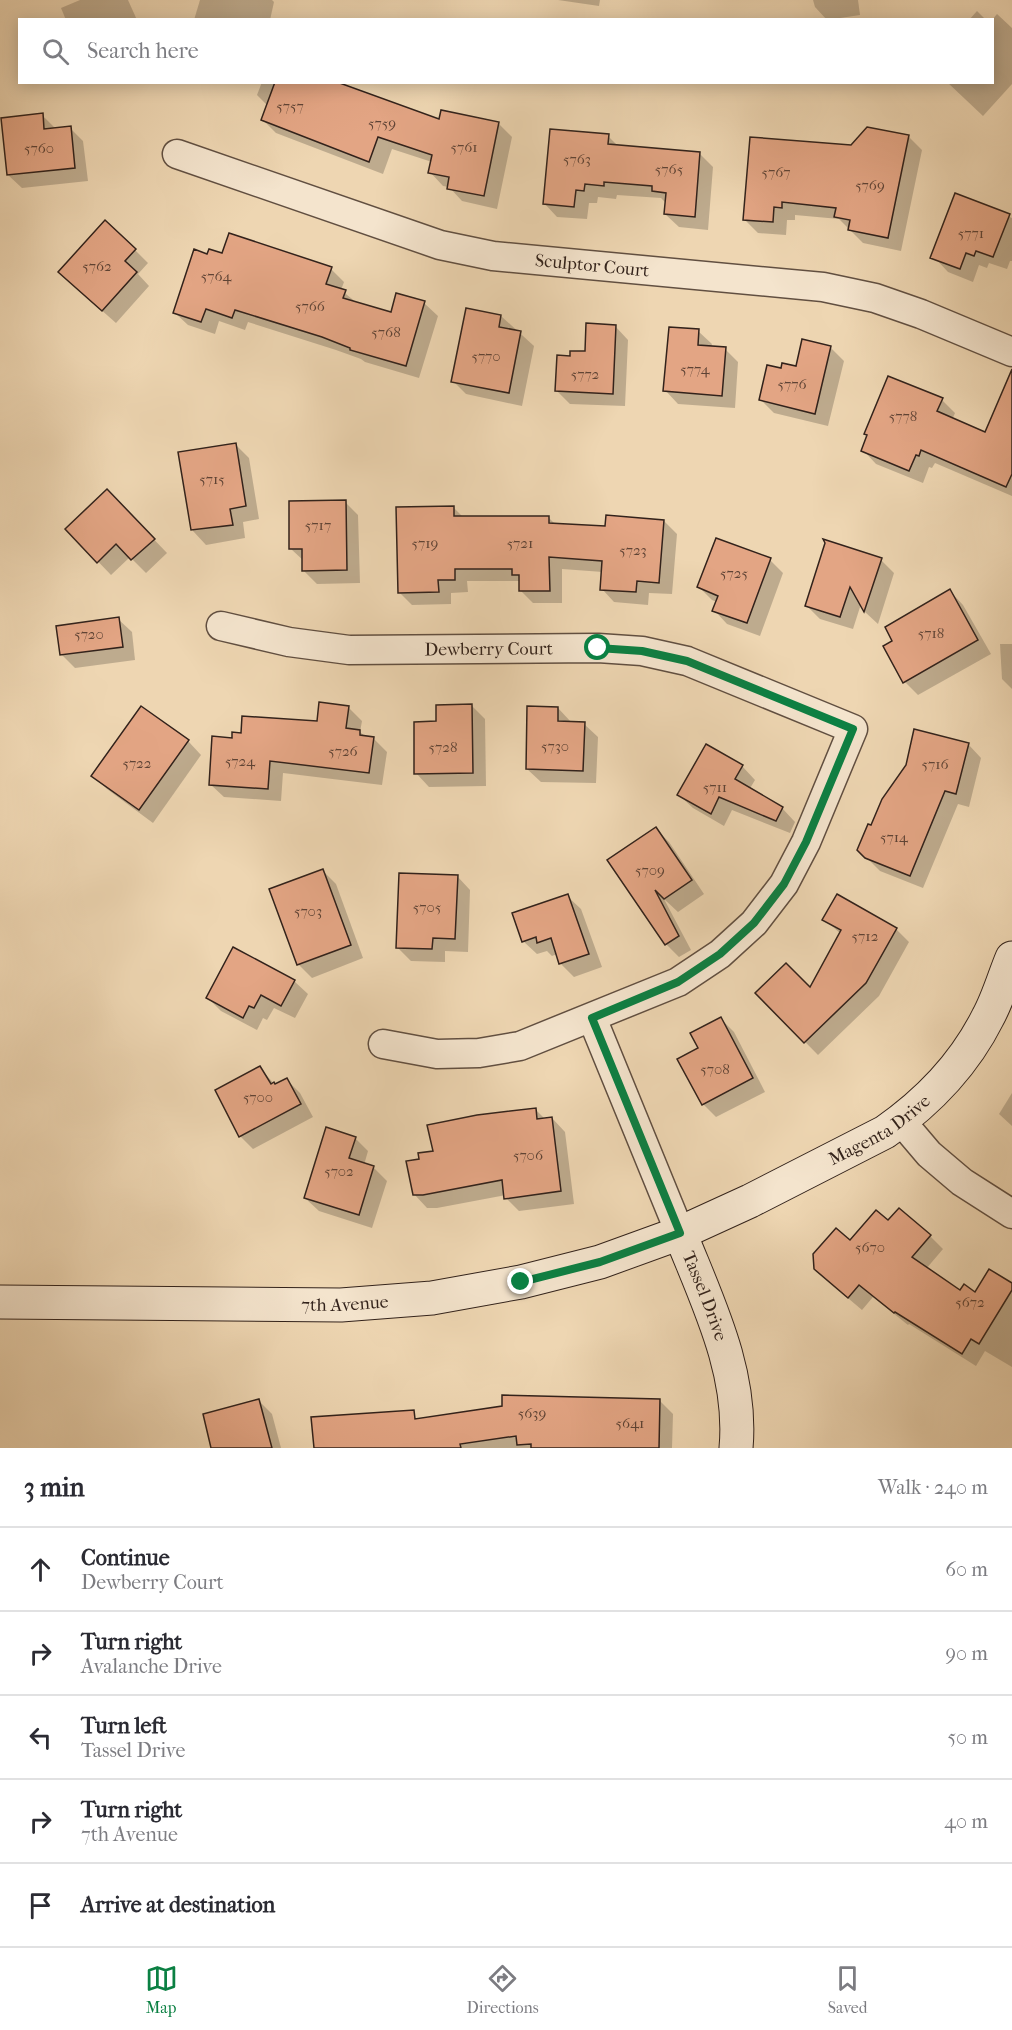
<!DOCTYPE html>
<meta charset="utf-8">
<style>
body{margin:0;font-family:"IM FELL French Canon",serif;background:#f7f7f7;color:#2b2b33}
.stop{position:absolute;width:18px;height:18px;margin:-14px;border:4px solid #0b8043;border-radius:50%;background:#fff}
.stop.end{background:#0b8043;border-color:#fff;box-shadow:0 2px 6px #0008}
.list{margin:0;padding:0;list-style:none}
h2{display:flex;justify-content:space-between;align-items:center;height:78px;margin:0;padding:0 24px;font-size:26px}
h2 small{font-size:20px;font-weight:400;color:#7c7c81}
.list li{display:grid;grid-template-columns:39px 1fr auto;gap:18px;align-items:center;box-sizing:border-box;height:84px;padding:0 24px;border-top:2px solid #e1e1e2}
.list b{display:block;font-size:22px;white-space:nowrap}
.list p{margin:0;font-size:20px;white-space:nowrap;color:#7c7c81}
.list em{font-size:20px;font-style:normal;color:#7c7c81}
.icon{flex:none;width:33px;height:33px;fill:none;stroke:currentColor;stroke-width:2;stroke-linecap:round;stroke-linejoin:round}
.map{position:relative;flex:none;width:1012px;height:1448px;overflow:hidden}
.search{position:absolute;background:#fff;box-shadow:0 3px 15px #0003;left:18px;right:18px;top:18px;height:66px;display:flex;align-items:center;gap:15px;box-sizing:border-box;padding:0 21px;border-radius:0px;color:#7c7c81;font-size:22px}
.sheet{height:498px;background:#fff}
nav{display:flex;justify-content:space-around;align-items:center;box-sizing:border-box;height:84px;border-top:2px solid #e1e1e2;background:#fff;font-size:16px;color:#7c7c81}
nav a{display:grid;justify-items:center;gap:3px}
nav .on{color:#0b8043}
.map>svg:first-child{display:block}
.shadow{fill:#0003}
.building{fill:#e3a584;stroke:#32221b;stroke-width:1.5}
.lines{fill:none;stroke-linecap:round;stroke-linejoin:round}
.street-casing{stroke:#614f41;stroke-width:31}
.secondary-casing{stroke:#32221b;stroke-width:35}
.street{stroke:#f4e4cd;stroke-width:28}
.secondary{stroke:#f4e4cd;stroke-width:33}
.route{stroke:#0b8043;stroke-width:8}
.labels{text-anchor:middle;stroke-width:4.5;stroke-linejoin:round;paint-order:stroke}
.number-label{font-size:15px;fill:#5e4335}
.street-label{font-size:18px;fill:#32221b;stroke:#f4e4cd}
</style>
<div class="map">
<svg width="1012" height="1448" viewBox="0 0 1012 1448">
<rect width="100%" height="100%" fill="#eed6b2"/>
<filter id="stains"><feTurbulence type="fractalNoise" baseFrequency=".00333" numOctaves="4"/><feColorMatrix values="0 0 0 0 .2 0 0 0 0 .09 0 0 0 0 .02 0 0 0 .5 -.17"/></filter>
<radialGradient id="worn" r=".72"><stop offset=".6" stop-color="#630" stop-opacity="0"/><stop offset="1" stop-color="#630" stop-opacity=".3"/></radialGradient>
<g class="shadow">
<polygon points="80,0 128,0 137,20 66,20 61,8"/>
<polygon points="200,0 272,0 274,2 270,20 194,20"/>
<polygon points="558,0 600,0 599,6"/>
<polygon points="813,0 858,0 860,15 827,20 815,7"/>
<polygon points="977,11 986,20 969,20"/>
<polygon points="997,14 1012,28 1012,84 983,116 947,82 992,82 992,20"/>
<polygon points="262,82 336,82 441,121 498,123 512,137 497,209 462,201 449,187 443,186 430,172 432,162 392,149 383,174 276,133 263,120 268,106 257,95"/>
<polygon points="42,115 55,128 70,128 83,141 88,181 22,188 8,175"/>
<polygon points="608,136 619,147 700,154 713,167 708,230 679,227 665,214 666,203 661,198 617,195 616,199 598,197 597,203 589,203 587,219 557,217 544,203"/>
<polygon points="908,136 922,150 901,251 863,243 839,219 795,215 795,220 787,220 786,235 758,233 745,220"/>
<polygon points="956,195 1012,218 1012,261 1010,261 1007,269 989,263 987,268 979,265 973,282 948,272 935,258"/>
<polygon points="135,250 148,263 138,274 149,286 116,323 73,285"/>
<polygon points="223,255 331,269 344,282 341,290 357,303 392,313 424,303 438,316 419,378 365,362 361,359 336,350 248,322 245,330 219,321 215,334 188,325 174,312 208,256"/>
<polygon points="501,316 534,346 522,406 466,394 453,381"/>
<polygon points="615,326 628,340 625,406 570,404 557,391 572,357 586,353"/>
<polygon points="698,331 712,344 711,347 725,349 738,362 735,408 678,404 665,390"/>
<polygon points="830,347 844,361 828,426 774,413 761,400 782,370 797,368"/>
<polygon points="942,400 955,413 952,420 986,434 1012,416 1012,496 935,463 932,468 929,467 923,483 876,464 863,450 869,436"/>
<polygon points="236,445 249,458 259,519 243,522 245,538 206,545 193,531 180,453"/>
<polygon points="345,502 358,515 360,583 317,584 304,571 304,561 291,549"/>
<polygon points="120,504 167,553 146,573 130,557 111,575 67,529"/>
<polygon points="453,507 464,518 549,518 556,525 606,528 664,521 677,534 672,594 649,593 648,605 614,602 602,589 603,572 562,569 562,603 533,603 520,590 520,581 467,581 468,592 451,593 451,604 412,605 399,592"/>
<polygon points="770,560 783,573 760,636 727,624 714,610 717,602 712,600 699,587"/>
<polygon points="881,560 894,573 878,624 865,612 861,604 853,629 820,619 806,605"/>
<polygon points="950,591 963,605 991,654 918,695 905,682 894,641"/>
<polygon points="118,619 132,632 135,660 75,668 62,655 58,627"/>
<polygon points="1000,644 1012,644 1012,689 1002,679"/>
<polygon points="471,705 485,719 486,786 429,787 416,773 438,722"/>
<polygon points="349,708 362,721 360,732 366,737 373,738 387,752 382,785 283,773 281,801 224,797 210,784 233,739 242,734 318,723"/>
<polygon points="558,708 571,722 584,724 598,737 596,783 541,782 527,769"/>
<polygon points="188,741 201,755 153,823 107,789 93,776"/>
<polygon points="968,744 981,758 969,807 958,804 923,888 880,871 859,850"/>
<polygon points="742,766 755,780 749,790 782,808 795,822 790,833 732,810 724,826 693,808 679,795"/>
<polygon points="656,829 669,842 704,894 678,912 664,899 691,950 679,957 666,944 610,861"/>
<polygon points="323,871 336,884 363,958 312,978 298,964"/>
<polygon points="457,876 470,890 468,952 445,951 445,962 411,961 398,948"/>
<polygon points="567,896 581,909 602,967 574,977 561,964 557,954 552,956 547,951 537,954 523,941"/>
<polygon points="824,919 896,929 909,942 879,996 818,1055 757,993 810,990 841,934"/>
<polygon points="294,981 308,994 295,1018 274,1008 267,1020 263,1018 257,1030 221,1011 208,998"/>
<polygon points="721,1019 734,1032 765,1092 716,1117 703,1104 700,1049"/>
<polygon points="260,1068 276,1086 287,1080 300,1093 313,1117 253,1149 240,1136"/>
<polygon points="1012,1093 1012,1126 999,1114"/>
<polygon points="535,1109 545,1119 552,1118 565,1132 574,1204 519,1211 506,1198 506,1195 437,1208 427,1208 414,1194 421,1160 434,1152"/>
<polygon points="355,1138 368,1151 364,1165 374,1168 387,1181 372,1228 319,1211 305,1198"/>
<polygon points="889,1223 930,1236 943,1249 926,1269 961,1292 975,1294 1012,1285 1012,1367 985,1351 976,1366 909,1324 908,1325 873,1297 862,1310 829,1282 850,1242"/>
<polygon points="659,1400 673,1414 672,1448 417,1448"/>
<polygon points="259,1401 272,1414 281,1448 213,1448"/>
</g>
<g class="building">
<polygon points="275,82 337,82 439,119 441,110 499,122 484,196 447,189 449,177 428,173 432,155 378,137 369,162 261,120"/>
<polygon points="43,113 44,129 71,126 75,168 7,175 1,118"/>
<polygon points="867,127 909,135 888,238 848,230 850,220 834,217 836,208 782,202 782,208 774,207 773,222 743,220 750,137 851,145"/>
<polygon points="550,129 609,134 608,144 700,152 695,217 664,214 666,193 652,191 652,186 604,182 604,186 585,184 584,191 576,190 574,207 543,204"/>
<polygon points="955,193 1010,214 993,257 976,251 974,256 966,253 960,269 930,258"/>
<polygon points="105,220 136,249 125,261 137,272 102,311 58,272"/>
<polygon points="229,233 332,267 326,284 346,290 343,298 391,312 396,293 425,301 406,366 350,350 350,348 322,337 235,310 232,318 206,309 201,322 173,313 194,249 207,254 209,249 222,253"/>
<polygon points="466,308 501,315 499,327 521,331 509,393 451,382"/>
<polygon points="586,323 616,325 613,394 555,391 557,355 570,356 570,351 585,351"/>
<polygon points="669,327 699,329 698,345 726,347 722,396 663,391"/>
<polygon points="802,339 831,346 815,414 759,400 767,365 781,368 782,363 796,366"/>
<polygon points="1012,369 1012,474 1006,487 921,450 919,456 916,455 909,471 861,451 867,435 864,434 888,376 943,398 937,411 985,432"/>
<polygon points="236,443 246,506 230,509 233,525 191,530 178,452"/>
<polygon points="107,489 155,539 131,560 116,544 97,563 65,529"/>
<polygon points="346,500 347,570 302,571 302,549 289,549 289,501"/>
<polygon points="454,506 454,516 549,516 549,523 605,526 606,515 664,520 659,583 637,581 636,592 600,590 602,561 549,557 550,591 519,591 519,575 512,575 512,569 455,569 455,580 438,580 439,592 398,593 396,507"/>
<polygon points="716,538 771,558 747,623 712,611 718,596 697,587"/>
<polygon points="823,539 882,558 864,612 850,587 840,617 805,606 825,543"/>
<polygon points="950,589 978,640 903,683 883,646 892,641 885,627"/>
<polygon points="119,617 123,647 60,655 56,626"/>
<polygon points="319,702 349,706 346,728 360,730 360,735 374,737 369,773 270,761 268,789 209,785 212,736 232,738 232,732 241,733 242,716 317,721"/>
<polygon points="472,704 473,773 414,774 414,722 436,721 436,705"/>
<polygon points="141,706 189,740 139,810 91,776"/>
<polygon points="527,706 558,707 558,721 585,722 583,771 526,769"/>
<polygon points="914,729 969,743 956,794 945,791 910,876 865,858 857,850 868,824 871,825 882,799 906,765"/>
<polygon points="706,744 743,765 735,779 783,807 776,821 719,797 711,814 677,795"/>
<polygon points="656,827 692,880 664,899 655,890 679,936 665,945 607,860"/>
<polygon points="323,869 351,945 297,965 269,889"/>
<polygon points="399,873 458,875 455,939 433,938 432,949 396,948"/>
<polygon points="568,894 589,954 559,964 551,938 537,943 536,937 522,942 512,913"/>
<polygon points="837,894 897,928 866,983 804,1043 755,993 786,963 810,987 841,930 822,920"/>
<polygon points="233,947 295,980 281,1006 261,995 254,1008 249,1006 243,1018 206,998"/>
<polygon points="721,1017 753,1078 702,1105 677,1059 698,1048 690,1033"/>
<polygon points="260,1066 271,1084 274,1082 275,1084 287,1078 301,1104 239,1137 215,1090"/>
<polygon points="536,1108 537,1119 552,1117 561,1191 504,1199 502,1180 423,1195 413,1195 406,1161 419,1159 418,1153 433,1151 427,1125 477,1115"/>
<polygon points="326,1127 356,1137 349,1158 374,1166 359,1215 304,1198"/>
<polygon points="899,1208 931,1235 912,1257 960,1290 964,1284 975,1292 989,1269 1012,1283 1012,1290 979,1344 971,1339 962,1354 895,1312 894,1313 859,1285 848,1298 814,1269 813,1254 836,1228 850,1240 876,1210 888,1220"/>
<polygon points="502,1395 660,1399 659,1448 531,1448 531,1444 517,1445 516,1436 460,1444 461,1448 314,1448 311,1417 414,1410 415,1419 502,1406"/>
<polygon points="259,1399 272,1448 211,1448 203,1414"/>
</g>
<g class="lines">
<g class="street-casing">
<g id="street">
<path id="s1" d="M177,154l263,91 53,11 330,31 52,11 46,16 91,38"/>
<path id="s2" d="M221,626l68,16 60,8 249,-2 44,3 45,10 166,68 -47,113 -22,42 -30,39 -34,31 -42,28 -158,64 -41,7 -42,1 -54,-10"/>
<polyline points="592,1018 680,1233"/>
<polyline points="901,1121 929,1154 962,1182 1012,1214"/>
</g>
</g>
<g class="secondary-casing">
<g id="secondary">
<path id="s3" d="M680,1233c27,68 63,139 56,215"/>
<path id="s4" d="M0,1302l341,3 91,-7 89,-16 79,-20 80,-29 70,-32 135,-69c43,-30 79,-67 103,-115 10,-18 16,-40 24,-59"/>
</g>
</g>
<use href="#street" class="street"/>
<use href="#secondary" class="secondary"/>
</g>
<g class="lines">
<polyline class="route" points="521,1282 600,1262 680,1233 592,1018 678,982 720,954 754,923 784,884 806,842 853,729 687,661 642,651 598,648"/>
</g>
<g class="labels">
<g class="number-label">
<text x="290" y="111">5757</text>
<text x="382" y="128">5759</text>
<text x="464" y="152">5761</text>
<text x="39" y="153">5760</text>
<text x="577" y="164">5763</text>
<text x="669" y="174">5765</text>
<text x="776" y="177">5767</text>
<text x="870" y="190">5769</text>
<text x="971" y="238">5771</text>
<text x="97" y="271">5762</text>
<text x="216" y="281">5764</text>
<text x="310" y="311">5766</text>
<text x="386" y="337">5768</text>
<text x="486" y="361">5770</text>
<text x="695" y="374">5774</text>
<text x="585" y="379">5772</text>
<text x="792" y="389">5776</text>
<text x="903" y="421">5778</text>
<text x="212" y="484">5715</text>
<text x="318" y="530">5717</text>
<text x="425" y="548">5719</text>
<text x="520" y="548">5721</text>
<text x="633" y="555">5723</text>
<text x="734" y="578">5725</text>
<text x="931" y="638">5718</text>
<text x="89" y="639">5720</text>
<text x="555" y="751">5730</text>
<text x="443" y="752">5728</text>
<text x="343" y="756">5726</text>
<text x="240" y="766">5724</text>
<text x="137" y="768">5722</text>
<text x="935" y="769">5716</text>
<text x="715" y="792">5711</text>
<text x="894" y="842">5714</text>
<text x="650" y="875">5709</text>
<text x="427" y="912">5705</text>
<text x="308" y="916">5703</text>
<text x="865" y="941">5712</text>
<text x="715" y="1074">5708</text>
<text x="258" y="1102">5700</text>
<text x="528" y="1160">5706</text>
<text x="339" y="1176">5702</text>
<text x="870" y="1252">5670</text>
<text x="970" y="1307">5672</text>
<text x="532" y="1418">5639</text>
<text x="630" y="1428">5641</text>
</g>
<g class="street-label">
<text dy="6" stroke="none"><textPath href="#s1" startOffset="432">Sculptor Court</textPath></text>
<text dy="6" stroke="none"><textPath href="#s2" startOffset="270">Dewberry Court</textPath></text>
<text dy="6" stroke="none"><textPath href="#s4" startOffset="914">Magenta Drive</textPath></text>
<text dy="6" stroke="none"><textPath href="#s3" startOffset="68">Tassel Drive</textPath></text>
<text dy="6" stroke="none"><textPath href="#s4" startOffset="345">7th Avenue</textPath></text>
</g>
</g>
<rect width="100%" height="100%" filter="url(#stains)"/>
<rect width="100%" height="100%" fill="url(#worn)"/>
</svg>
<div class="stop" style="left:598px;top:648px"></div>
<div class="stop end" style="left:521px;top:1282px"></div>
<div class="search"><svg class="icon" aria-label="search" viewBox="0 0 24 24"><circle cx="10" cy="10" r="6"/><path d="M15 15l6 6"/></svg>Search here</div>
</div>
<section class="sheet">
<h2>3 min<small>Walk · 240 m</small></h2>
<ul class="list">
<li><svg class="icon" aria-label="ahead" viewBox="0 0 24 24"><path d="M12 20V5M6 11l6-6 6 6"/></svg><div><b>Continue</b><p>Dewberry Court</p></div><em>60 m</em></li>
<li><svg class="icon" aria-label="right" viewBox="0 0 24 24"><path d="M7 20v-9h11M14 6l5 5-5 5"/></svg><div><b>Turn right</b><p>Avalanche Drive</p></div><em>90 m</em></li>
<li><svg class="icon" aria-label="left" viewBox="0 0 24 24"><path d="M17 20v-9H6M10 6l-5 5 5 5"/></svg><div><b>Turn left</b><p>Tassel Drive</p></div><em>50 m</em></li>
<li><svg class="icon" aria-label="right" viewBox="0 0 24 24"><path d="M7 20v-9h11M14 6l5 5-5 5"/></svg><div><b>Turn right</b><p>7th Avenue</p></div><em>40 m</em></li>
<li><svg class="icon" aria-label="arrive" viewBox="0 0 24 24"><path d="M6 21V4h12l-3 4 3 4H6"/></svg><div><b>Arrive at destination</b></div></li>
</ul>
</section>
<nav>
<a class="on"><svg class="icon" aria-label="map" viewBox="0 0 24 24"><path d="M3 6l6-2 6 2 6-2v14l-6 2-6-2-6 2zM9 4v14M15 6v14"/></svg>Map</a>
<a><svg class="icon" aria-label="directions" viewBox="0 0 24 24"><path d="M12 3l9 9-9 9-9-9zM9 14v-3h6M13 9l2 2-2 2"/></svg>Directions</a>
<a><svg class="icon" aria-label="saved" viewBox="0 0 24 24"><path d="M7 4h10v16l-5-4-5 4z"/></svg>Saved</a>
</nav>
